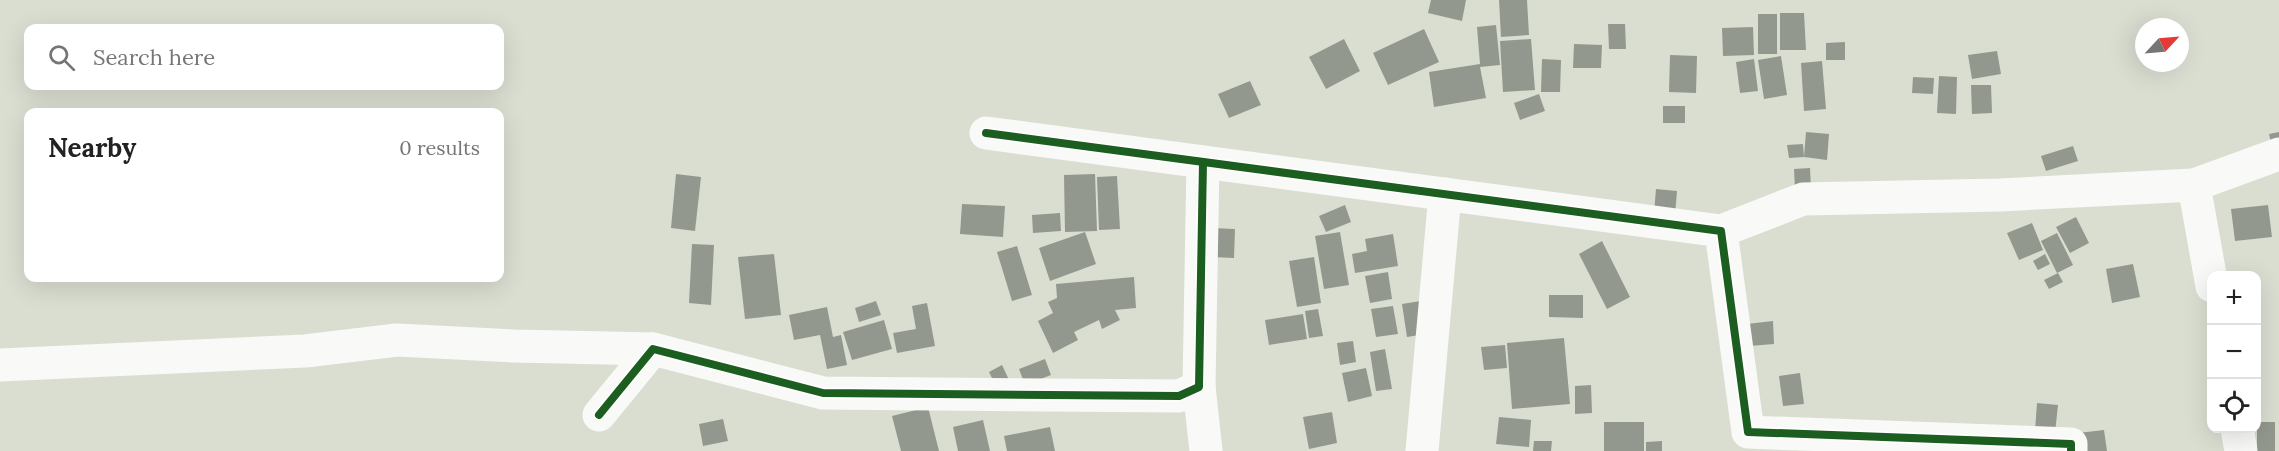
<!DOCTYPE html>
<meta charset="utf-8">
<style>
body{margin:0;font-family:Lora,serif;background:#f2f2f2;color:#222}
.controls{position:absolute;right:18px;bottom:18px;display:grid;overflow:hidden;border-radius:12px;box-shadow:0 6px 24px #0002}
.controls button{width:54px;height:54px;display:grid;place-items:center;padding:0;border:0;border-bottom:2px solid #e0e0e0;background:#fff;color:#222;font:30px sans-serif}
.compass{position:absolute;left:2135px;top:18px;width:54px;height:54px;border-radius:50%;background:#fff;box-shadow:0 6px 24px #0002;rotate:64deg}
.list{margin:0;padding:0;list-style:none}
h2{display:flex;justify-content:space-between;align-items:center;height:78px;margin:0;padding:0 24px;font-size:26px}
h2 small{font-size:20px;font-weight:400;color:#767676}
.icon{flex:none;width:33px;height:33px;fill:none;stroke:currentColor;stroke-width:2;stroke-linecap:round;stroke-linejoin:round}
.map{position:relative;flex:none;width:2279px;height:451px;overflow:hidden}
.search{position:absolute;background:#fff;box-shadow:0 6px 24px #0002;left:24px;top:24px;width:480px;height:66px;display:flex;align-items:center;gap:15px;box-sizing:border-box;padding:0 21px;border-radius:12px;color:#767676;font-size:22px}
.panel{position:absolute;background:#fff;box-shadow:0 6px 24px #0002;left:24px;top:108px;width:480px;height:174px;border-radius:12px}
.map>svg:first-child{display:block}
.building{fill:#93988f}
.lines{fill:none;stroke-linecap:round;stroke-linejoin:round}
.minor{stroke:#f9faf8;stroke-width:33}
.cycleway-casing{stroke:#fff;stroke-width:11}
.cycleway{stroke:#1b5e20;stroke-width:8}
</style>
<div class="map">
<svg width="2279" height="451" viewBox="0 0 2279 451">
<rect width="100%" height="100%" fill="#daded1"/>
<g class="building">
<polygon points="1431,0 1466,0 1462,21 1428,13"/>
<polygon points="1499,0 1527,0 1529,35 1501,37"/>
<polygon points="1780,13 1804,13 1806,50 1780,50"/>
<rect x="1758" y="14" width="19" height="40"/>
<polygon points="1608,24 1625,24 1626,49 1609,49"/>
<polygon points="1496,25 1500,65 1480,67 1486,98 1434,107 1429,72 1480,64 1477,27"/>
<polygon points="1753,27 1754,55 1723,56 1722,28"/>
<polygon points="1424,29 1439,62 1388,85 1373,53"/>
<polygon points="1344,39 1360,71 1326,89 1309,57"/>
<polygon points="1531,39 1535,90 1503,92 1500,41"/>
<polygon points="1845,42 1845,60 1826,60 1826,43"/>
<polygon points="1574,44 1602,45 1601,68 1573,68"/>
<polygon points="1997,51 2001,74 1972,79 1968,55"/>
<polygon points="1670,55 1697,56 1696,93 1669,92"/>
<polygon points="1781,56 1787,95 1764,99 1758,60"/>
<polygon points="1542,59 1561,60 1560,92 1541,92"/>
<polygon points="1754,59 1758,91 1740,93 1736,62"/>
<polygon points="1822,61 1826,109 1804,111 1801,63"/>
<polygon points="1939,76 1957,77 1956,114 1937,113"/>
<polygon points="1913,77 1934,78 1933,94 1912,93"/>
<polygon points="1250,81 1261,105 1229,118 1218,94"/>
<polygon points="1971,85 1991,85 1992,113 1972,114"/>
<polygon points="1539,94 1545,111 1520,120 1514,103"/>
<rect x="1663" y="106" width="22" height="17"/>
<polygon points="1806,132 1829,134 1827,160 1804,157"/>
<polygon points="2279,132 2279,149 2273,151 2269,134"/>
<polygon points="1803,144 1804,157 1789,158 1787,145"/>
<polygon points="2073,146 2078,161 2046,171 2041,156"/>
<polygon points="1810,168 1811,189 1795,189 1794,169"/>
<polygon points="676,174 701,177 695,231 671,228"/>
<polygon points="1095,174 1097,231 1065,232 1064,175"/>
<polygon points="1117,176 1120,229 1099,230 1097,177"/>
<polygon points="1656,189 1677,191 1675,215 1654,213"/>
<polygon points="962,204 1005,206 1003,237 960,234"/>
<polygon points="1345,205 1351,222 1326,232 1319,216"/>
<polygon points="2268,205 2272,237 2235,241 2231,209"/>
<polygon points="1060,213 1061,231 1033,233 1032,215"/>
<polygon points="2076,217 2089,243 2070,253 2056,227"/>
<polygon points="2032,223 2043,250 2019,260 2007,233"/>
<polygon points="1212,228 1235,229 1234,258 1211,257"/>
<polygon points="1085,232 1096,264 1050,281 1039,248"/>
<polygon points="1340,232 1349,285 1324,289 1315,236"/>
<polygon points="2057,233 2073,265 2057,273 2041,241"/>
<polygon points="1393,234 1398,266 1355,273 1352,254 1367,251 1365,239"/>
<polygon points="1602,241 1630,297 1607,309 1579,254"/>
<polygon points="692,244 714,245 711,305 689,303"/>
<polygon points="1017,246 1032,295 1012,301 997,252"/>
<polygon points="774,254 781,315 745,319 738,257"/>
<polygon points="2045,254 2050,264 2038,270 2033,261"/>
<polygon points="1314,257 1321,303 1297,307 1289,261"/>
<polygon points="2133,264 2140,297 2112,303 2106,269"/>
<polygon points="1388,272 1392,299 1370,303 1365,276"/>
<polygon points="2058,273 2063,282 2049,289 2044,280"/>
<polygon points="1134,277 1136,308 1115,310 1120,320 1102,329 1099,320 1074,332 1078,340 1053,353 1038,321 1053,313 1048,302 1057,298 1056,284"/>
<polygon points="1549,295 1583,295 1583,318 1549,317"/>
<polygon points="1427,300 1432,333 1407,337 1402,304"/>
<polygon points="876,301 881,315 859,322 855,308"/>
<polygon points="927,303 935,346 897,353 893,333 916,329 912,306"/>
<polygon points="1393,306 1398,334 1376,337 1371,309"/>
<polygon points="827,307 833,337 841,335 847,365 827,369 820,335 794,340 789,315"/>
<polygon points="1318,309 1323,336 1309,338 1305,311"/>
<polygon points="1303,314 1307,339 1269,345 1265,320"/>
<polygon points="884,320 892,349 852,360 843,332"/>
<polygon points="1773,321 1774,344 1749,346 1747,324"/>
<polygon points="1564,338 1570,404 1512,409 1507,343"/>
<polygon points="1353,341 1356,362 1340,365 1337,343"/>
<polygon points="1505,345 1507,368 1484,370 1481,347"/>
<polygon points="1385,349 1392,389 1376,391 1370,352"/>
<polygon points="1045,359 1051,375 1025,385 1019,369"/>
<polygon points="1002,365 1010,382 997,388 989,372"/>
<polygon points="1366,368 1372,396 1348,402 1342,373"/>
<polygon points="1800,373 1804,404 1783,406 1779,376"/>
<polygon points="1591,385 1592,413 1575,414 1575,386"/>
<polygon points="2037,403 2058,405 2055,433 2035,431"/>
<polygon points="928,407 939,451 901,451 892,416"/>
<polygon points="1332,412 1337,443 1309,449 1303,417"/>
<polygon points="1499,417 1531,420 1529,447 1496,444"/>
<polygon points="723,419 728,441 703,446 699,424"/>
<polygon points="983,420 990,451 958,451 953,427"/>
<rect x="1604" y="422" width="40" height="29"/>
<rect x="2257" y="422" width="18" height="29"/>
<polygon points="1050,427 1055,451 1007,451 1004,436"/>
<polygon points="2104,430 2107,451 2080,451 2078,433"/>
<polygon points="1534,441 1552,441 1551,451 1533,451"/>
<polygon points="1662,441 1662,451 1646,451 1646,442"/>
</g>
<g class="lines">
<g class="minor">
<polyline points="986,133 1721,231 1748,432 2071,444 2071,451"/>
<polyline points="2194,185 2279,154"/>
<polyline points="1721,231 1803,199 2000,195 2194,185 2212,286"/>
<polyline points="0,365 305,351 397,340 514,346 653,349"/>
<polyline points="1199,387 1206,451"/>
<polyline points="599,415 653,349 823,393 1179,396 1199,387 1203,162"/>
<polyline points="2237,428 2241,451"/>
<polyline points="1422,451 1445,194"/>
</g>
<g class="cycleway-casing">
<g id="cycleway">
<polyline points="986,133 1721,231 1748,432 2071,444 2071,451"/>
<polyline points="599,415 653,349 823,393 1179,396 1199,387 1203,162"/>
</g>
</g>
<use href="#cycleway" class="cycleway"/>
</g>
</svg>
<div class="controls">
<button>+</button>
<button>−</button>
<button><svg class="icon" aria-label="locate" viewBox="0 0 24 24"><circle cx="12" cy="12" r="6"/><path d="M12 2v4M12 18v4M2 12h4M18 12h4"/></svg></button>
</div>
<svg class="compass" viewBox="-18 -18 36 36"><path d="M0-13l5 13h-10z" fill="#e53935"/><path d="M0 13l5-13h-10z" fill="#767676"/></svg>
<div class="search"><svg class="icon" aria-label="search" viewBox="0 0 24 24"><circle cx="10" cy="10" r="6"/><path d="M15 15l6 6"/></svg>Search here</div>
<section class="panel">
<h2>Nearby<small>0 results</small></h2>
<ul class="list">
</ul>
</section>
</div>
